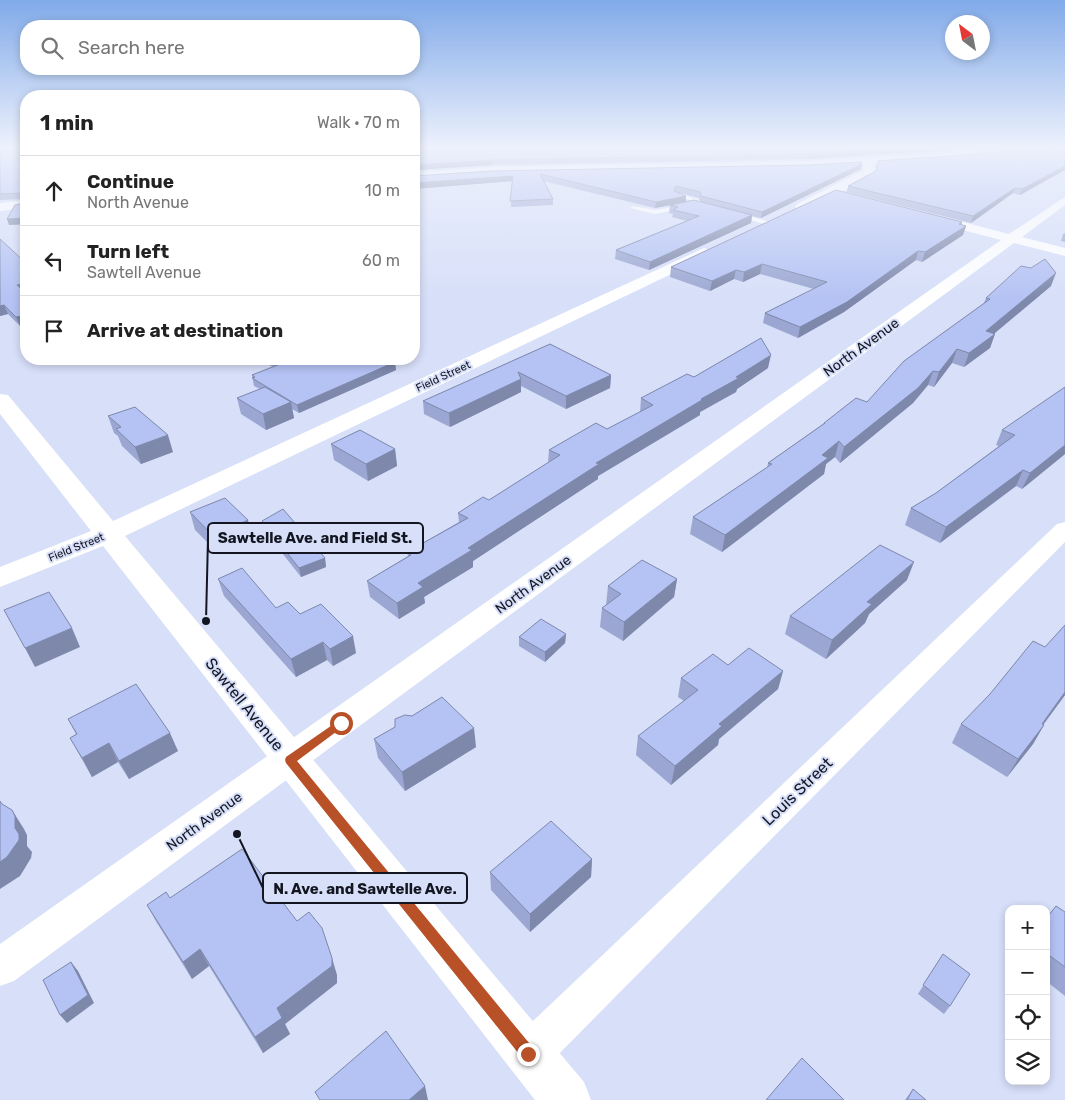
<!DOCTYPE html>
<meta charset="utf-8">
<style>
body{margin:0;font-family:Rubik,sans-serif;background:#f2f2f2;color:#222}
.controls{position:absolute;right:15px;bottom:15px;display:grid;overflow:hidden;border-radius:10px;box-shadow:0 2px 8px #0003}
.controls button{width:45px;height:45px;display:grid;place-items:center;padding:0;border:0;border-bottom:1px solid #e0e0e0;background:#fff;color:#222;font:25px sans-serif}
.compass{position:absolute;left:945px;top:15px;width:45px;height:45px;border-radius:50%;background:#fff;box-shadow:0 2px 8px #0003;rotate:328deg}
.stop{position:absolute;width:15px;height:15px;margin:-11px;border:4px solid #b85128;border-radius:50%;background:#fff}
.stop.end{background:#b85128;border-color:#fff;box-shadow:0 1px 5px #0008}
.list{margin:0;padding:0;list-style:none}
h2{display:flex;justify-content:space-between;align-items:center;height:65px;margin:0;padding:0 20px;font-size:21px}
h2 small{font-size:16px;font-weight:400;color:#767676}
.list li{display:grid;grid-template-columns:32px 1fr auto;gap:15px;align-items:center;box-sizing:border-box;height:70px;padding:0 20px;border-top:1px solid #e0e0e0}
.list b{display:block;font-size:19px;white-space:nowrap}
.list p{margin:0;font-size:16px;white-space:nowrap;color:#767676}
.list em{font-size:16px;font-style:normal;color:#767676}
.icon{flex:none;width:28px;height:28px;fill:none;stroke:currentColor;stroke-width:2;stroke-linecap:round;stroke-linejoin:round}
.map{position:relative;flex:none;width:1065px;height:1100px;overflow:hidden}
.search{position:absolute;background:#fff;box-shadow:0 2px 8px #0003;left:20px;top:20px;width:400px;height:55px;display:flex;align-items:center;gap:12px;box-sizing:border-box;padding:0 18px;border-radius:20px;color:#767676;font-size:19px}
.panel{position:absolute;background:#fff;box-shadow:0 2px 8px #0003;left:20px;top:90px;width:400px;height:275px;border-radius:20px}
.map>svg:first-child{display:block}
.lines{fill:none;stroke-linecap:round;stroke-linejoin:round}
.service{fill:#fff;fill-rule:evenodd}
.minor{fill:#fff;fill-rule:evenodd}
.tertiary{fill:#fff;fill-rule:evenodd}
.secondary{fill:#fff;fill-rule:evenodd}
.wall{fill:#9ba7d2}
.shaded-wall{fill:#7e88ab}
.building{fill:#b4c2f4;stroke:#7e88ab}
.route{fill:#b85128}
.labels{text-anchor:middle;stroke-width:4;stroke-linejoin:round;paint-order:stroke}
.far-street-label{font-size:11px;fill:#131621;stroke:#d7dff9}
.street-label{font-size:14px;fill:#131621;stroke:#d7dff9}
.near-street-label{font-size:16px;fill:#131621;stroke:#d7dff9}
.leader{fill:none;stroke:#131621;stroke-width:2}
.callout-dot{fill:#131621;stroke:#d7dff9;stroke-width:2}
.callout{fill:#d7dff9;stroke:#131621;stroke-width:2}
.callout-label{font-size:15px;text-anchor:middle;font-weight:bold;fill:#131621}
</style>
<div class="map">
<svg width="1065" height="1100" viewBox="0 0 1065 1100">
<rect width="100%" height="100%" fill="#d7dff9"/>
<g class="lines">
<g class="service">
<polygon points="677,193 699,200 700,201 695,205 691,205 693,201 675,196"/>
<polygon points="684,205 686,208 655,214 630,208 633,206 655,210"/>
<polygon points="738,213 770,222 771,223 768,225 736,216"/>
</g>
<g class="minor">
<polygon points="946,147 962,147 977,154 972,157"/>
<polygon points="1065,197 1065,205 1022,237 1065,248 1065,256 1014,243 14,981 0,986 0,944 1001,240 932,222 930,219 932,216 936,215 1009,234"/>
<polygon points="1065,522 1065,542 544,1069 529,1075 514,1069 508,1054 514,1039 1057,524"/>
</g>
<g class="tertiary">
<polygon points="863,157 867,159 876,168 874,175 807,210 797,210 795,207 797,204 864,170 857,161"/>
<polygon points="704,248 709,250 712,253 709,256 125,536 584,1082 591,1100 535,1100 103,546 0,587 0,567 91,531 0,414 0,394 8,395 113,521"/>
</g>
<g class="secondary">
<polygon points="969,152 973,153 975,155 973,157 808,169 493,175 414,180 414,172 493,167 808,161"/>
<polygon points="26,200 26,208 0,211 0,203"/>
</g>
</g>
<g class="wall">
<polygon points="0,147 26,147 26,224 9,225 25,203 25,199 0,200"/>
<polygon points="414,147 948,150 808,159 493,165 414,170"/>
<polygon points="1065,148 1065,170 1020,195 1013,193 971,223 847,192 848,186 876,171 878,161"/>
<polygon points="862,164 861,169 761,218 752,216 751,223 649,270 615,259 616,250 687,221 672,217 673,214 669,213 670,205 700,202 699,198 680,193 686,202 655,208 543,181 553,199 553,205 511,207 512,181 414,189 414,176"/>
<polygon points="962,222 961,225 966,226 963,235 922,262 916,260 844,312 798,338 763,323 765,313 814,289 760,274 743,282 734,279 710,291 670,277 671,267"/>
<polygon points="1065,233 1065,242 1061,241 1063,234"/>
<polygon points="0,239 26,293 26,327 25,325 20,326 8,314 0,316"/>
<polygon points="1051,286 995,333 990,348 964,367 952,363 934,387 928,385 913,403 840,463 835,457 826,464 824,474 722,552 690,534 693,517 767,468 768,463 823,424 824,423 867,402 984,303 986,298"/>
<polygon points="550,344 611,375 610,388 566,409 521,386 521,392 450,427 424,414 423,401"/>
<polygon points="258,359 389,359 395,362 396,370 299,413 292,409 294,418 266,430 241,414 237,398 260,389 254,386 252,375 273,367"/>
<polygon points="768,368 737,389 736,392 700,412 700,415 598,476 598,479 473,561 473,567 424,597 425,603 399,619 370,597 367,581 408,556 407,552 459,522 458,513 489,500 548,463 549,450 607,429 640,412 641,398 694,377"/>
<polygon points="108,416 173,452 141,464 122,446 118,436 114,433"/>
<polygon points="1002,430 1065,454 1022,489 1016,486 940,543 905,525 911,508 936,493 999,446 996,445"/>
<polygon points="331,444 395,449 397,466 368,481 334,460"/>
<polygon points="190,512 253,538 218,553 195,530"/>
<polygon points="262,521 325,558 326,567 301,577 264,530"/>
<polygon points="218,579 276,608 300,614 356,653 333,666 327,660 296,677 224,596"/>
<polygon points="677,579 674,597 623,641 600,627 602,608 606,605 608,586"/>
<polygon points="907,580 869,614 865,623 826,659 785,634 790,616"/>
<polygon points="1065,625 1065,695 1043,725 1044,725 1033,744 1007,777 952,743 961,724 1045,647"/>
<polygon points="566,634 565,643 545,662 519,646 519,637"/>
<polygon points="728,665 783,671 778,689 719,739 718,745 671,785 636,755 638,736 684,701 678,697 681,678"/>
<polygon points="68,719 178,751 129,779 118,762 92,777 70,738 76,734"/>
<polygon points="395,727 476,747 405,791 378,758 374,739"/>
<polygon points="592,859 591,877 530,932 491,890 490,872"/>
<polygon points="170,898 337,975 337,983 285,1024 290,1034 263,1053 209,966 192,979 157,923 147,905"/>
<polygon points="1056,906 1065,912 1065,996 1046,981 1046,918"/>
<polygon points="943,954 950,1006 944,1014 918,994"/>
<polygon points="913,1089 926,1100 905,1100"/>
</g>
<g class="shaded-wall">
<polygon points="908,147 949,147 948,150 808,159 809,154"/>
<polygon points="970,147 988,147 970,149"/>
<polygon points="493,160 493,165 414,170 414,165"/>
<polygon points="862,164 861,169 761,218 762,212"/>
<polygon points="1065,166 1065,170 1020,195 1022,189"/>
<polygon points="513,176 513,181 414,189 414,183"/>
<polygon points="1015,188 1013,193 971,223 973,216"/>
<polygon points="686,196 686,202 655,208 656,202"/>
<polygon points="752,215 751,223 649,270 650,262"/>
<polygon points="26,218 26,224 9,225 7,219"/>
<polygon points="962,222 959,231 966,226 963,235 922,262 925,252"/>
<polygon points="918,251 916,260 844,312 798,338 800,327"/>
<polygon points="762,264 760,274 743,282 744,272"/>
<polygon points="736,270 734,279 710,291 712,281"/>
<polygon points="1056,273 1051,286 990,337 995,334 990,348 964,367 969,353 986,331"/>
<polygon points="26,283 26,293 17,285"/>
<polygon points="4,305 8,314 0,316 0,306"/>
<polygon points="21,316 25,325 20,326 16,317"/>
<polygon points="957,349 952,363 934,387 939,372"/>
<polygon points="771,355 768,368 737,389 736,392 700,412 700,415 598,476 598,479 473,561 473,567 424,597 425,603 399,619 397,603 418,583 468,548 596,463"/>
<polygon points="59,359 79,359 61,364"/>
<polygon points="395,362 396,370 299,413 297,405"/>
<polygon points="933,371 928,385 913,403 840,463 844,447"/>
<polygon points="611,375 610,388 566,409 566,396"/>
<polygon points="521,379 521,392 450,427 449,413"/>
<polygon points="291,402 294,418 266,430 263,414"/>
<polygon points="168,435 173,452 141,464 135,447"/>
<polygon points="839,441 835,457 826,464 824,474 722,552 725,535"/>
<polygon points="1065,445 1065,454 1022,489 1030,473"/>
<polygon points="395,449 397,466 368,481 366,464"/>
<polygon points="1023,470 1016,486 940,543 946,527"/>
<polygon points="248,520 253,538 218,553 213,536"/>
<polygon points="325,558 326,567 301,577 299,568"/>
<polygon points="914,562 907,580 869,614 865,623 826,659 832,640 867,602"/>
<polygon points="677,579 674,597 623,641 624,622"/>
<polygon points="72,628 80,647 35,667 25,648"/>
<polygon points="566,634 565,643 545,662 545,652"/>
<polygon points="353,636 356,653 333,666 330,649"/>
<polygon points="323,642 327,660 296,677 291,659"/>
<polygon points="783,671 778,689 719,739 718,745 671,785 675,766 719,724"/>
<polygon points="1065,692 1065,695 1032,740 1044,725 1033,744 1007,777 1018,759"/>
<polygon points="474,728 476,747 405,791 402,772"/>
<polygon points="170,733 178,751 129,779 119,761"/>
<polygon points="109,743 118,762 92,777 82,758"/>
<polygon points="12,810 24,829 27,835 27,846 32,852 31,858 20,876 0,889 0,862"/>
<polygon points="592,859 591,877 530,932 530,914"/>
<polygon points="200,949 209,966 192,979 183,962"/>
<polygon points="332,958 337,975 337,983 285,1024 290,1034 263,1053 255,1037 277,1008"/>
<polygon points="71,962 78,971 94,1003 67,1023 60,1015"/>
<polygon points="425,1086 428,1100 409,1100"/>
</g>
<g class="building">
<polygon points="0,147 26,147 26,218 7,219 15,205 25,203 25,193 0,194"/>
<polygon points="414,147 908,147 809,154 493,160 414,165"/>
<polygon points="1065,148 1065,166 1022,189 1015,188 973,216 848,186 876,171 878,161"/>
<polygon points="861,162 862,164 762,212 701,196 700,192 676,186 674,191 686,196 656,202 540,174 553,199 510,201 513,176 414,183 414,176 493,171 809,165"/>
<polygon points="836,190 962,222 959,224 966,226 925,252 918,251 847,302 800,327 765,313 827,282 762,264 744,272 736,270 712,281 671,267"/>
<polygon points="694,200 752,215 650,262 616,250 699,216 673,210 678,207 670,205"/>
<polygon points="0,239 26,263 26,283 17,285 26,293 26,322 21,316 16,317 4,305 0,306"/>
<polygon points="1045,259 1056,273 986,331 995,334 969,353 957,349 939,372 933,371 918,388 844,447 839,441 822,455 828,458 725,535 693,517 772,464 768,463 825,423 824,423 856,398 867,402 904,361 990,299 986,298 1021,266 1031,268"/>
<polygon points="761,338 771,355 736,377 739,378 701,399 702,400 596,463 599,464 468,548 472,550 418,583 423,587 397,603 367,581 411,555 407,552 468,518 458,513 483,497 489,500 560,455 549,450 596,423 607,429 653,405 641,398 687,374 694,377"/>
<polygon points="550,344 611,375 566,396 518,372 521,379 449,413 423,401"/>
<polygon points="271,359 389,359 395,362 297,405 252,378 255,377 252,375 280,364"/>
<polygon points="265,387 291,402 263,414 237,398"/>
<polygon points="1065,387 1065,445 1030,473 1023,470 946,527 911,508 936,493 1015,435 1002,430"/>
<polygon points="135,407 168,435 135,447 116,429 121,427 108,416"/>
<polygon points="360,430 395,449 366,464 331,444"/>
<polygon points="225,498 248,520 213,536 190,512"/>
<polygon points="283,509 325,558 299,568 262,521"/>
<polygon points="880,545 914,562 867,602 872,604 832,640 790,616"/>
<polygon points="642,560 677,579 624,622 602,608 621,594 608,586"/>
<polygon points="242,568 276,608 288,602 300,614 321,604 353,636 330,649 323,642 291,659 218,579"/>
<polygon points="49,592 72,628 25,648 4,610"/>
<polygon points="541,619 566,634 545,652 519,637"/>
<polygon points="1065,625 1065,692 1042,724 1044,725 1018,759 961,724 990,694 1033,641 1045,647"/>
<polygon points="749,648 783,671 719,724 722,726 675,766 638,736 698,690 681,678 713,654 728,665"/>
<polygon points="136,684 170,733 119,761 109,743 82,758 70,738 77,734 68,719"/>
<polygon points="442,697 474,728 402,772 374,739 395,727 395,719 405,715 412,716"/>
<polygon points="0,801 2,804 12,810 15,816 15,828 19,834 19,840 7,857 0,862"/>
<polygon points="551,821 592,859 530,914 490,872"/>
<polygon points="242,849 297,921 309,912 322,928 332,958 332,966 277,1008 282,1018 255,1037 200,949 183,962 147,905 166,892 170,898"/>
<polygon points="1056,906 1065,912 1065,967 1046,953 1046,919"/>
<polygon points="943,954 970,974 950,1006 923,985"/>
<polygon points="71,962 88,995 60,1015 43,980"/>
<polygon points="386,1031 425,1086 409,1100 320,1100 315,1092"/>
<polygon points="802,1058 844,1100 766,1100"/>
<polygon points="913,1089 926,1100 907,1100"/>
</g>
<linearGradient id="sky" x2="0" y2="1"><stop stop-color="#81aae9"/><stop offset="0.49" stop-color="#edf1fc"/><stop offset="1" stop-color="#edf1fc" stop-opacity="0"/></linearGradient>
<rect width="1065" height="301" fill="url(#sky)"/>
<polygon class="route" points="341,719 344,720 344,726 297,761 534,1049 536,1054 534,1059 528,1061 523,1059 286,763 285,760 286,757"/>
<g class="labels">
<g class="far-street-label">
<text transform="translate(443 376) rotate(-25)" y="4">Field Street</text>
<text transform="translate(76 547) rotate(-22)" y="4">Field Street</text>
</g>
<g class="street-label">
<text transform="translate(861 347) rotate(-36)" y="5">North Avenue</text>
<text transform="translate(533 584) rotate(-36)" y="5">North Avenue</text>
<text transform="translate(204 821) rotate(-36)" y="5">North Avenue</text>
</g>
<g class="near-street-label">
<text transform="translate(245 704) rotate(51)" y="6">Sawtell Avenue</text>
<text transform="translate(797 791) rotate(-44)" y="6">Louis Street</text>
</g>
</g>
<path class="leader" d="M206 621L208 538M237 834L263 888"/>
<g class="callout-dot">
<circle cx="206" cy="621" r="5"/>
<circle cx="237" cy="834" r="5"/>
</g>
<g class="callout">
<rect x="208" y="523" width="215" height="30" rx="5"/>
<rect x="263" y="873" width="204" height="30" rx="5"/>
</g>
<g class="callout-label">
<text x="315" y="543">Sawtelle Ave. and Field St.</text>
<text x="365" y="894">N. Ave. and Sawtelle Ave.</text>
</g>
</svg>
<div class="controls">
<button>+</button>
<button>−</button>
<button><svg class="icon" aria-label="locate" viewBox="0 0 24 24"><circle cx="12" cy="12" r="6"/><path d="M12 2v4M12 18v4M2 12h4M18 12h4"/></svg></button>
<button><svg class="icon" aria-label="layers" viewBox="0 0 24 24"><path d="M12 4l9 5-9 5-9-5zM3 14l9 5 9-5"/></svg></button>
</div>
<svg class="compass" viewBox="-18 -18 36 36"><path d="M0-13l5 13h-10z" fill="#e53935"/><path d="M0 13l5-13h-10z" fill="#767676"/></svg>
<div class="stop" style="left:341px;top:723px"></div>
<div class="stop end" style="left:528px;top:1054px"></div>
<div class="search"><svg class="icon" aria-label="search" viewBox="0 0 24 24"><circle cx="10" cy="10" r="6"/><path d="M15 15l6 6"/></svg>Search here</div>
<section class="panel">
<h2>1 min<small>Walk · 70 m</small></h2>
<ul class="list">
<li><svg class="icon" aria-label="ahead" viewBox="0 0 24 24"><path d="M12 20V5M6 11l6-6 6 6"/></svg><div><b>Continue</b><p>North Avenue</p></div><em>10 m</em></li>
<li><svg class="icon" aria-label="left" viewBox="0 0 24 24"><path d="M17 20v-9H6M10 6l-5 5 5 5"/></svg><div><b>Turn left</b><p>Sawtell Avenue</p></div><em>60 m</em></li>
<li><svg class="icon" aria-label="arrive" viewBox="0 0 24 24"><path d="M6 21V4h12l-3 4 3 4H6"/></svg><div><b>Arrive at destination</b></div></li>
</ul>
</section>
</div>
